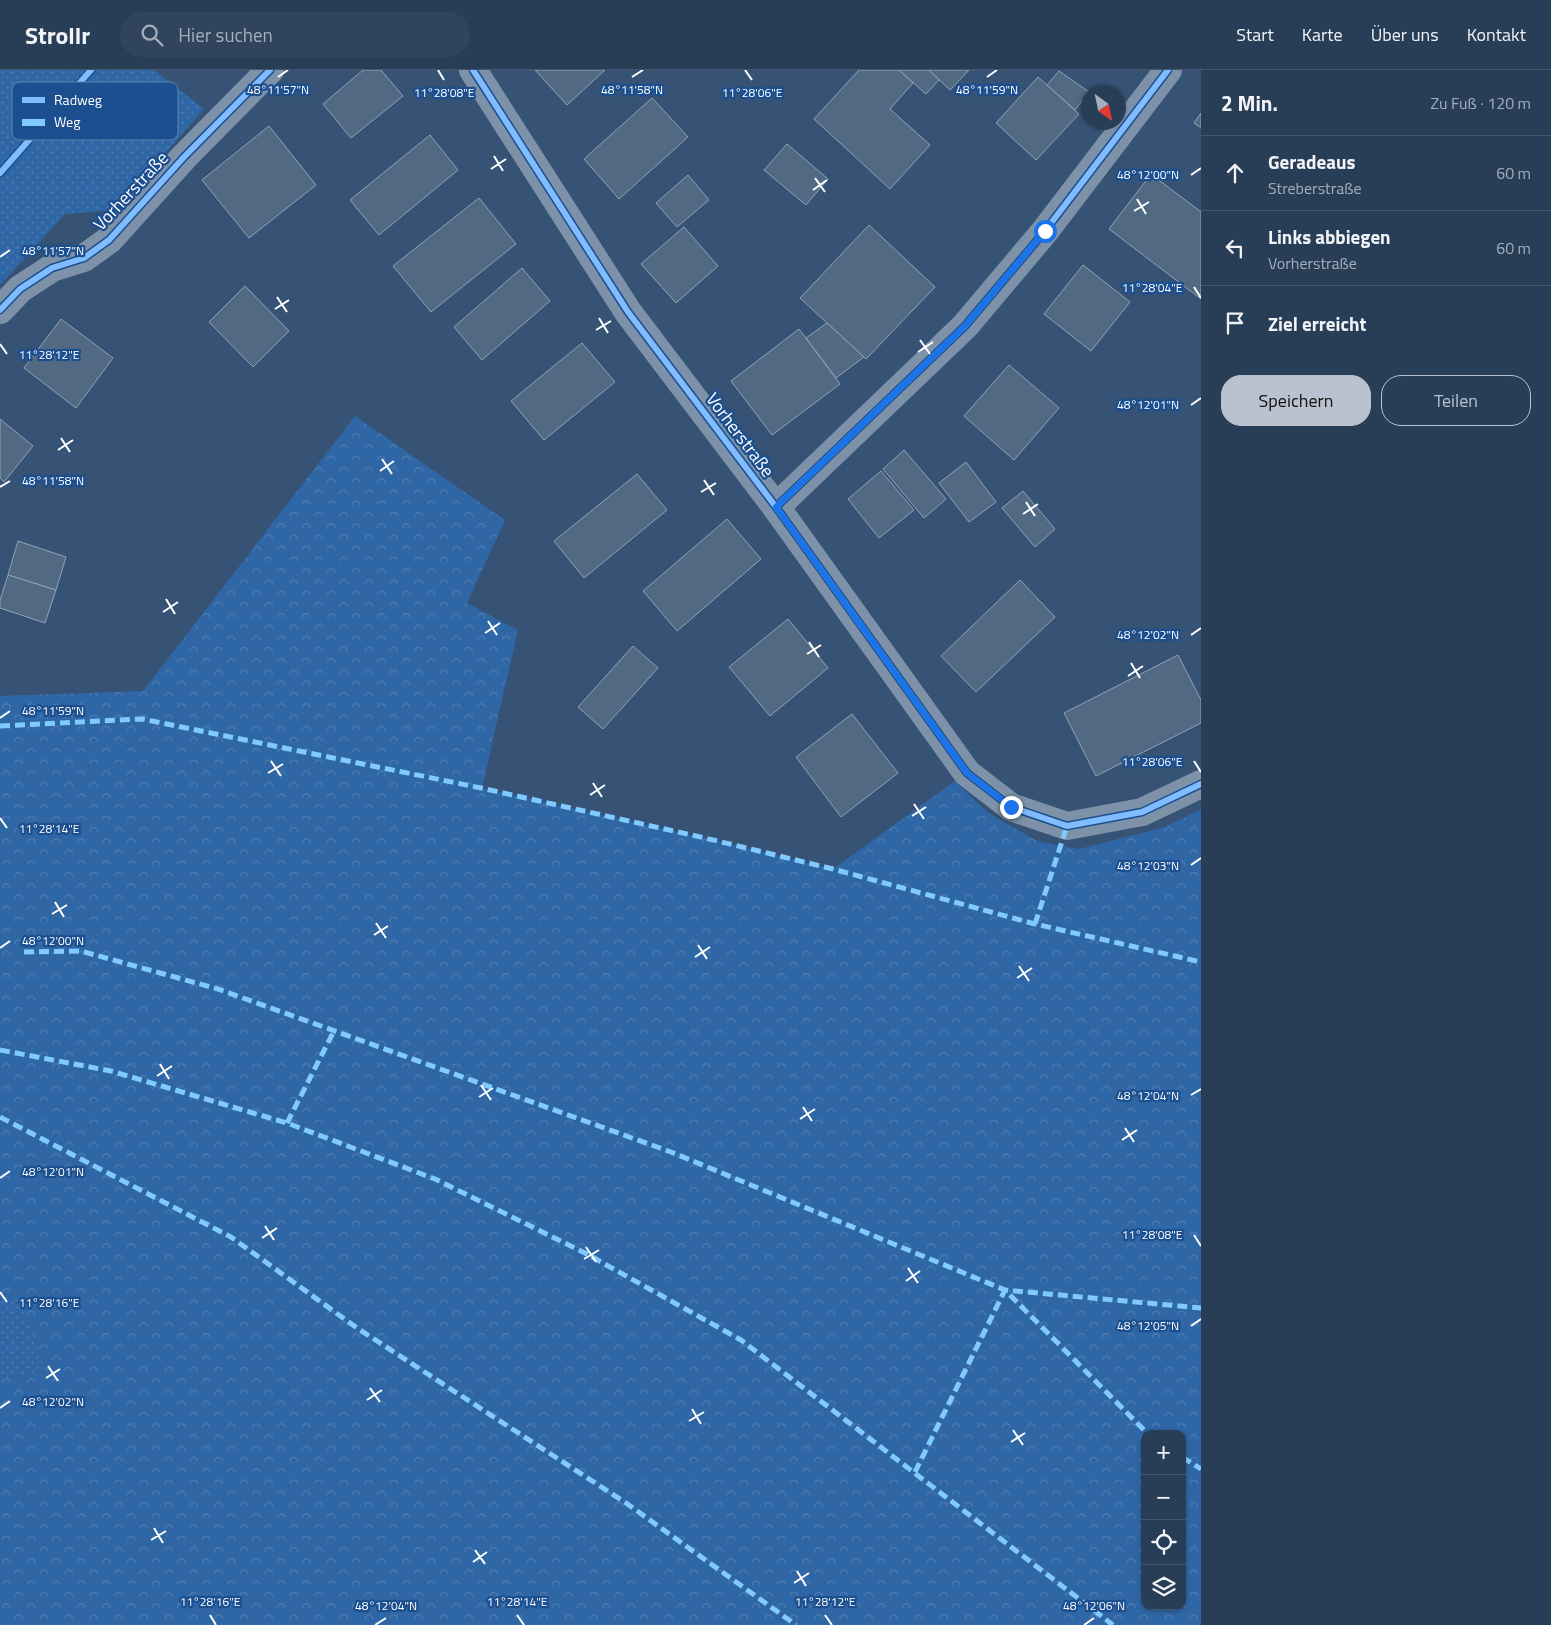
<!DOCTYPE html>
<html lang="de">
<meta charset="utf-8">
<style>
body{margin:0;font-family:"Titillium Web",sans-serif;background:#30455d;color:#f1f3f6}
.controls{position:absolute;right:15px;bottom:15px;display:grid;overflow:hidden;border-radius:10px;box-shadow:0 1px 4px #0004}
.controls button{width:45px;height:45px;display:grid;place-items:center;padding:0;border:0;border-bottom:1px solid #44576d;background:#283e57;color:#f1f3f6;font:25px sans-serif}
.compass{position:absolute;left:1081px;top:15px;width:45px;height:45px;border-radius:50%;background:#283e57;box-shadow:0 1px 4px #0004;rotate:147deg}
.stop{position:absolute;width:15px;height:15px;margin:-11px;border:4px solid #1a73e8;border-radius:50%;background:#fff}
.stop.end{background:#1a73e8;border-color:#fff;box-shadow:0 1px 5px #0008}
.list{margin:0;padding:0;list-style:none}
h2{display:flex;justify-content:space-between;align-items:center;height:65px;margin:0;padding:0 20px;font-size:21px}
h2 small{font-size:16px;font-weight:400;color:#a5aeba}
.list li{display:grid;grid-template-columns:32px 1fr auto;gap:15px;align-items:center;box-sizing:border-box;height:75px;padding:0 20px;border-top:1px solid #44576d}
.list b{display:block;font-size:19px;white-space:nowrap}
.list p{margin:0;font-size:16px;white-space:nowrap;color:#a5aeba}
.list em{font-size:16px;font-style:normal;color:#a5aeba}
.actions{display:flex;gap:10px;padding:15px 20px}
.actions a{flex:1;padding:11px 0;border:1px solid #b9c2ce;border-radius:20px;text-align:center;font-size:18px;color:#b9c2ce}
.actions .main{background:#b9c2ce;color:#111}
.icon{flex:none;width:28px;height:28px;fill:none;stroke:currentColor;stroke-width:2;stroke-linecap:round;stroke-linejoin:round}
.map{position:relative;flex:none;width:1201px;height:1555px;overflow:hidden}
header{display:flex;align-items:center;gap:30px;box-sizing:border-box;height:70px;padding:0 25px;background:#283e57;border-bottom:1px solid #44576d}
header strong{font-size:24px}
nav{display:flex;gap:28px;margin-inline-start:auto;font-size:18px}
.search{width:350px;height:45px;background:#30455d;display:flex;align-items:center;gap:12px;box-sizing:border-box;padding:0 18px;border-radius:28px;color:#a5aeba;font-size:19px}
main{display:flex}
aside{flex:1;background:#283e57}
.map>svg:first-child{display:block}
.green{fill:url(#green-dots)}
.forest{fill:url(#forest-crowns);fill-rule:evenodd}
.building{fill:#526984;stroke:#92a2b6}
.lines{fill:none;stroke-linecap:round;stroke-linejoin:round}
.minor{stroke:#7d92a8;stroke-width:28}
.quiet{stroke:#80caff;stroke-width:5;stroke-dasharray:10 5;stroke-linecap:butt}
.cycleway-casing{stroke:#1b4f8f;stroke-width:9}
.cycleway{stroke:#80bcff;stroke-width:6}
.route{stroke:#1a73e8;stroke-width:6}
.ticks{fill:none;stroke:#fff;stroke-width:2}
.labels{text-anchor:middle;stroke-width:4.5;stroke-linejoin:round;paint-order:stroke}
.street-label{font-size:18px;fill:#fff;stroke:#1b4f8f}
.key{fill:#1b4f8f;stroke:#5f84b1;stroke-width:1}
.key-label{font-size:14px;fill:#fff}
.ticks-label{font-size:12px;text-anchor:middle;fill:#fff;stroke:#1b4f8f;stroke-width:4.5;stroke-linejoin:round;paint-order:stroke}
</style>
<header>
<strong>Strollr</strong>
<div class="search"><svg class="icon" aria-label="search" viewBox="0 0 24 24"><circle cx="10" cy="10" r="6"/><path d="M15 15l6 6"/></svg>Hier suchen</div>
<nav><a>Start</a><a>Karte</a><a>Über uns</a><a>Kontakt</a></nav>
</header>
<main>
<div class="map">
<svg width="1201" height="1555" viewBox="0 0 1201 1555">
<defs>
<pattern id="green-dots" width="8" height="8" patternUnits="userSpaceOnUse" patternTransform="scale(1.25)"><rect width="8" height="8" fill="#2f66a5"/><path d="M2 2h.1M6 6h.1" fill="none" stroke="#4e7db2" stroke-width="1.8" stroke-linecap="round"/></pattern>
<pattern id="forest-crowns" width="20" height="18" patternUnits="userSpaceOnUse" patternTransform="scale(1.25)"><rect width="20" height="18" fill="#2f66a5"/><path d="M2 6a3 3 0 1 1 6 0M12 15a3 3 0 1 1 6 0" fill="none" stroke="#4e7db2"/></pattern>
</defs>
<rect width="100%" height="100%" fill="#365274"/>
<g class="green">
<polygon points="0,0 154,0 204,39 115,140 65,144 0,215"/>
<polygon points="0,1223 24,1237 46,1301 0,1309"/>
</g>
<path class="forest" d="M355,346l150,104 -38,83 51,27 -36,158 223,50 128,31 122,-88 32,31 50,29 42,8 86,-22 36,-18v816h-1201v-246l46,-8 -22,-64 -24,-14v-597l143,-5zM1145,1364h37v172h-37z"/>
<g class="building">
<polygon points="363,0 381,0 403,26 351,68 323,34"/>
<polygon points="535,0 605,0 567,35"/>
<polygon points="859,0 899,0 913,13 890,39 930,75 890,119 814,49"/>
<polygon points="899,0 929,0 939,10 926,24"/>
<polygon points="929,0 969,0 950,20"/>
<polygon points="1059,1 1089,22 1075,40 1047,15"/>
<polygon points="1038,7 1079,44 1036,90 996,53"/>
<polygon points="652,28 688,67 619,129 584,89"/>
<polygon points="1201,43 1201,58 1194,53"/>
<polygon points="269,56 316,115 249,168 202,110"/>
<polygon points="430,65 458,100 379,165 350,130"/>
<polygon points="787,74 828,109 806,135 764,100"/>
<polygon points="1151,104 1201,142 1201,229 1109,159"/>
<polygon points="688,105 709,130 677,157 656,133"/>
<polygon points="479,128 516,174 431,242 393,196"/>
<polygon points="869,155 935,217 866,289 800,228"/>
<polygon points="684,157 718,196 676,233 641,194"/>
<polygon points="1083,195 1130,232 1091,281 1044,244"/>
<polygon points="522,198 550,231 482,290 454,257"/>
<polygon points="245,216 289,261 253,297 209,252"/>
<polygon points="61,249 113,288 76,338 24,298"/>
<polygon points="827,253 864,287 836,308 806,268"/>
<polygon points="799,259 840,314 772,365 731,311"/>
<polygon points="582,273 615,312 544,370 511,331"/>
<polygon points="1009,295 1059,338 1014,390 964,346"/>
<polygon points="0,349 33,376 4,412 0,408"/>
<polygon points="904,380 946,429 924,448 883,399"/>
<polygon points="966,392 996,432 969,452 939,413"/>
<polygon points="881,401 914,440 879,468 848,429"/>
<polygon points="637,404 667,440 584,508 554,471"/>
<polygon points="1023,421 1055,459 1035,477 1002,438"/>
<polygon points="727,449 761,489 677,561 643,521"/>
<polygon points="18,471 66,487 56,520 8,505"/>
<polygon points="8,505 56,520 45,553 0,538 0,530"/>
<polygon points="1020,510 1055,547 976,622 941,586"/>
<polygon points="788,549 828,598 770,646 729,597"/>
<polygon points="633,576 658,598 603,659 578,637"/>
<polygon points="1178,585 1201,630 1201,653 1096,706 1064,643"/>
<polygon points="852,644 898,703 841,747 796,687"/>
</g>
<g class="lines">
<g class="minor">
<polyline points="473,0 628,242 776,437 967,703 1011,737 1067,756 1142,742 1201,714"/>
<polyline points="0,240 20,219 52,198 84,188 109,170 184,87 270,0"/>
<polyline points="776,437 965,256 1045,161 1168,0"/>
</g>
<g class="quiet">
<polyline points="0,656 142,649 481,718 705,768 833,799 1035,854 1201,892"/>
<polyline points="1035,854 1067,756"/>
<polyline points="24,882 81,881 218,919 671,1082 1005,1220 1201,1238"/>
<polyline points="0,980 111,1001 287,1053 435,1109 585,1183 741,1270 1113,1555"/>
<polyline points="0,1047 231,1167 357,1258 626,1433 796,1555"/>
<polyline points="287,1053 334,961"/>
<polyline points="1182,1387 1201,1399"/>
<polyline points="915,1402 1005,1220 1148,1364"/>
</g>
<g class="cycleway-casing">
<g id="cycleway">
<polyline points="473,0 628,242 776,437 967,703 1011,737 1067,756 1142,742 1201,714"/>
<polyline points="0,103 91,0"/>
<polyline points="0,240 20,219 52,198 84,188 109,170 184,87 270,0"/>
<polyline points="776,437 965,256 1045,161 1168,0"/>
</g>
</g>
<use href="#cycleway" class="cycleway"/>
</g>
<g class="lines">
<polyline class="route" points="1011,737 967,703 776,437 965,256 1045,161"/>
</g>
<path class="ticks" d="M438,0l6,10M745,0l7,10M278,7l10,-7M632,7l11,-7M987,7l10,-7M494,86l9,15M491,99l15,-10M1191,105l10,-7M815,108l10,14M813,120l14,-10M1137,129l9,15M1134,141l15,-9M0,187l10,-7M1194,217l7,11M277,227l10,15M275,239l14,-9M599,248l9,15M596,260l15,-9M920,270l10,14M0,274l7,10M918,282l15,-10M1191,335l10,-7M61,368l9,14M58,380l15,-10M382,389l10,15M380,401l14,-10M704,410l10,15M0,417l10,-6M701,422l15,-9M1026,432l9,14M1023,444l15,-10M166,529l9,15M163,542l15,-10M488,551l9,14M485,563l15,-10M1191,565l10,-7M809,572l10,15M807,584l14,-9M1131,593l9,15M1128,606l15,-10M0,648l10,-7M271,691l10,15M1194,691l7,11M268,703l15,-9M593,713l9,14M590,725l15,-10M914,734l10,15M912,746l14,-9M0,748l7,10M1191,795l10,-7M55,832l9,15M52,844l15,-9M376,853l10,15M374,865l14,-9M698,875l9,14M0,878l10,-7M695,887l15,-10M1019,896l10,15M1017,908l15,-10M160,994l9,15M157,1006l15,-10M481,1015l10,15M1191,1025l10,-6M479,1027l14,-9M803,1037l9,14M800,1049l15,-10M1125,1058l9,14M1122,1070l15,-10M0,1108l10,-7M265,1156l9,14M1194,1165l7,11M262,1168l15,-10M586,1177l10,15M584,1189l15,-9M908,1198l10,15M906,1211l14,-10M0,1222l7,10M1191,1256l10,-7M48,1296l10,15M46,1308l14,-9M370,1318l10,14M367,1330l15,-10M0,1338l10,-7M692,1339l9,15M689,1351l15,-9M1013,1360l10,15M1011,1372l14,-9M154,1458l9,15M151,1470l15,-9M475,1480l10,14M473,1492l14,-10M797,1501l9,15M794,1513l15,-10M210,1545l6,10M517,1545l7,10M825,1545l7,10M375,1555l11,-7M1084,1555l10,-7"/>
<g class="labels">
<g class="street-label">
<text transform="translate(131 121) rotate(-47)" y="6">Vorherstraße</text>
<text transform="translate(740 365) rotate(53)" y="6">Vorherstraße</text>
</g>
</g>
<rect x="12" y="12" width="166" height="58" rx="8" class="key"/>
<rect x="22" y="27" width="23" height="6" fill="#80bcff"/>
<rect x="22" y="49" width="23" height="7" fill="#80caff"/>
<g class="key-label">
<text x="54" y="35">Radweg</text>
<text x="54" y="57">Weg</text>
</g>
<g class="ticks-label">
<text x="278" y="24">48°11'57"N</text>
<text x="632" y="24">48°11'58"N</text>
<text x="987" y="24">48°11'59"N</text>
<text x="444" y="27">11°28'08"E</text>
<text x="752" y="27">11°28'06"E</text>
<text x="1148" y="109">48°12'00"N</text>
<text x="53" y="185">48°11'57"N</text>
<text x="1152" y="222">11°28'04"E</text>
<text x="49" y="289">11°28'12"E</text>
<text x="1148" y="339">48°12'01"N</text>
<text x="53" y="415">48°11'58"N</text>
<text x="1148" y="569">48°12'02"N</text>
<text x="53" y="645">48°11'59"N</text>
<text x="1152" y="696">11°28'06"E</text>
<text x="49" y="763">11°28'14"E</text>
<text x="1148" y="800">48°12'03"N</text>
<text x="53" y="875">48°12'00"N</text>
<text x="1148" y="1030">48°12'04"N</text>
<text x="53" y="1106">48°12'01"N</text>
<text x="1152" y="1169">11°28'08"E</text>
<text x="49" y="1237">11°28'16"E</text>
<text x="1148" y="1260">48°12'05"N</text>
<text x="53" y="1336">48°12'02"N</text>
<text x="210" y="1536">11°28'16"E</text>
<text x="517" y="1536">11°28'14"E</text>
<text x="825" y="1536">11°28'12"E</text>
<text x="386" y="1540">48°12'04"N</text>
<text x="1094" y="1540">48°12'06"N</text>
</g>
</svg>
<div class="controls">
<button>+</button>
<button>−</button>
<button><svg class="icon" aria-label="locate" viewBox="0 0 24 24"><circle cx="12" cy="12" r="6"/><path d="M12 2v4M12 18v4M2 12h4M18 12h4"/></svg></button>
<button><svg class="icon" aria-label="layers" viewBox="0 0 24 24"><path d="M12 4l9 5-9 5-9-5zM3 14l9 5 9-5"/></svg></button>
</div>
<svg class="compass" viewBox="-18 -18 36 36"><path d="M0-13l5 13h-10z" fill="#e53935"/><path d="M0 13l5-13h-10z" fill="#a5aeba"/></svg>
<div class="stop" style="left:1045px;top:161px"></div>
<div class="stop end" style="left:1011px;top:737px"></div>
</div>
<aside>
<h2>2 Min.<small>Zu Fuß · 120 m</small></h2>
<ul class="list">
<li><svg class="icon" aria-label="ahead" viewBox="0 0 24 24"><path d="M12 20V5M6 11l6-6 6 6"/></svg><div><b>Geradeaus</b><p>Streberstraße</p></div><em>60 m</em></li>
<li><svg class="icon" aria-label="left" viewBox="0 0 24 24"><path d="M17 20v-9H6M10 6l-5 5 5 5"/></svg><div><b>Links abbiegen</b><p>Vorherstraße</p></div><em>60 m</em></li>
<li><svg class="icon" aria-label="arrive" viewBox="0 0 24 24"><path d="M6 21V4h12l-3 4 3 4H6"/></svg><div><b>Ziel erreicht</b></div></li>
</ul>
<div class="actions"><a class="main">Speichern</a><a>Teilen</a></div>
</aside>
</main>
